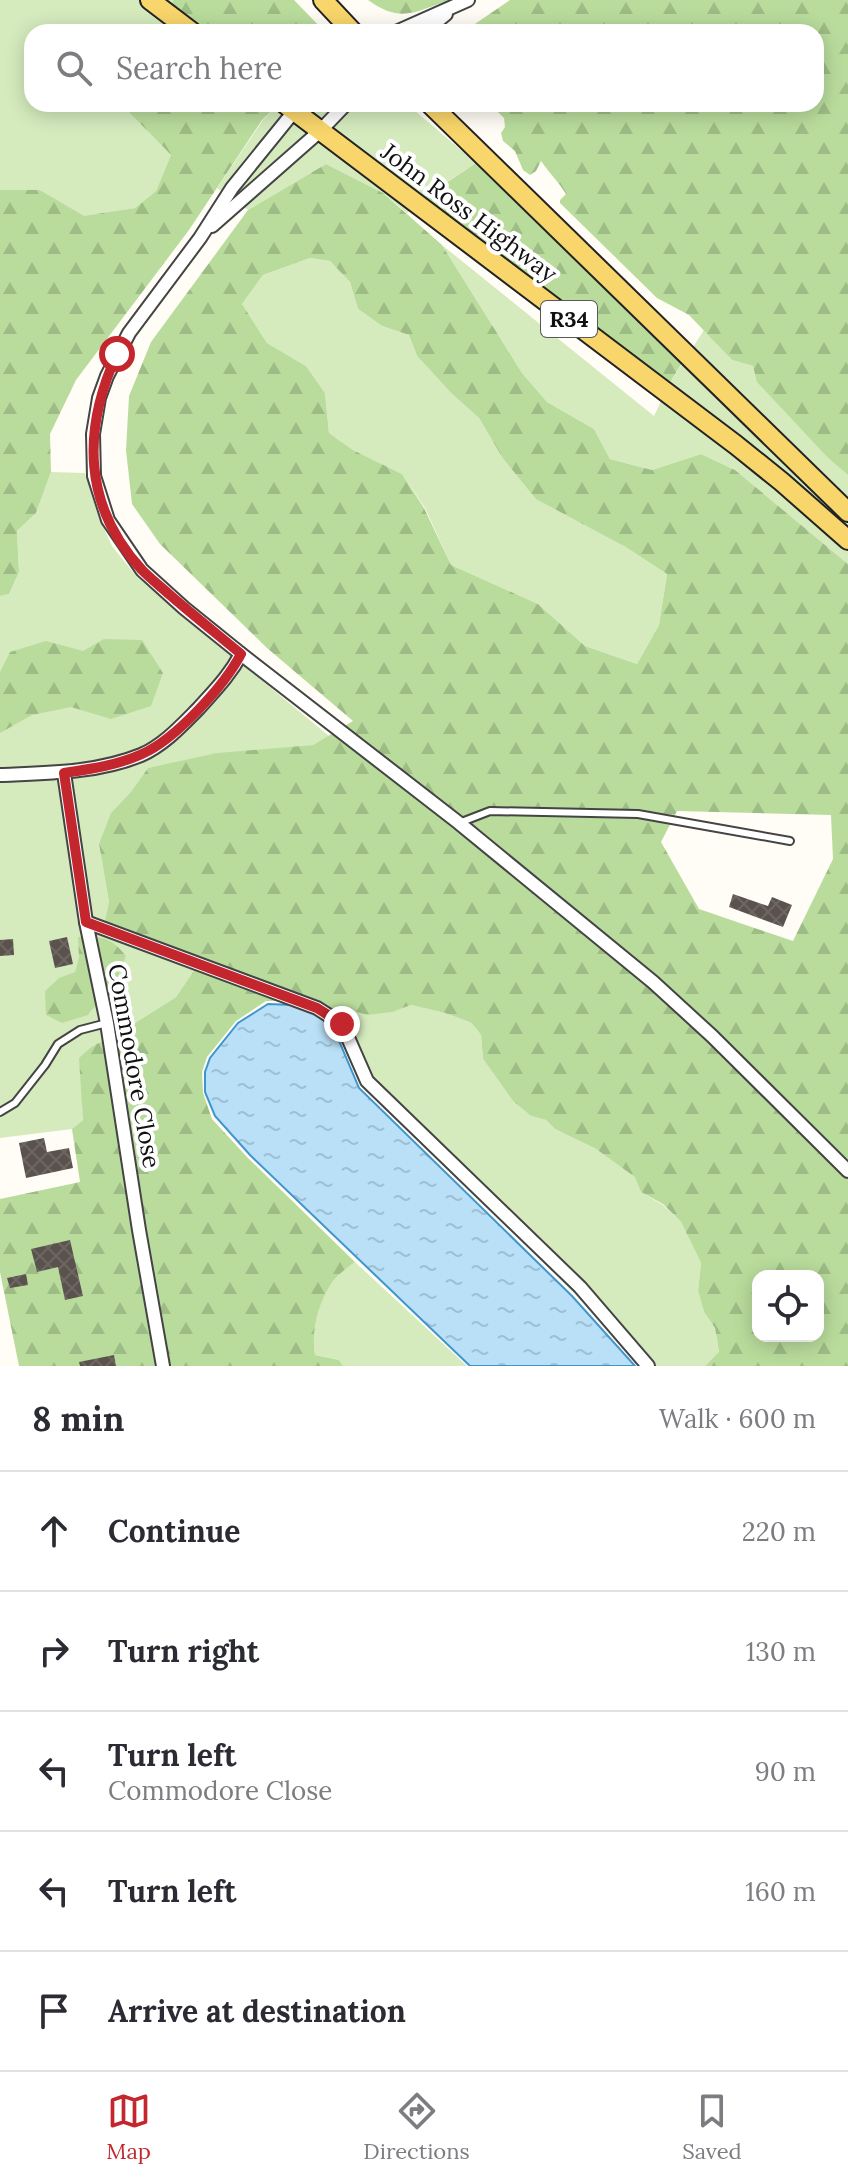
<!DOCTYPE html>
<meta charset="utf-8">
<style>
body{margin:0;font-family:Lora,serif;background:#f2f2f3;color:#2b2b33}
.controls{position:absolute;right:24px;bottom:24px;display:grid;overflow:hidden;border-radius:16px;box-shadow:0 4px 20px #0003}
.controls button{width:72px;height:72px;display:grid;place-items:center;padding:0;border:0;border-bottom:2px solid #e1e1e2;background:#fff;color:#2b2b33;font:40px sans-serif}
.stop{position:absolute;width:24px;height:24px;margin:-18px;border:6px solid #c4262e;border-radius:50%;background:#fff}
.stop.end{background:#c4262e;border-color:#fff;box-shadow:0 2px 8px #0008}
.list{margin:0;padding:0;list-style:none}
h2{display:flex;justify-content:space-between;align-items:center;height:104px;margin:0;padding:0 32px;font-size:34px}
h2 small{font-size:26px;font-weight:400;color:#7c7c81}
.list li{display:grid;grid-template-columns:52px 1fr auto;gap:24px;align-items:center;box-sizing:border-box;height:120px;padding:0 32px;border-top:2px solid #e1e1e2}
.list b{display:block;font-size:30px;white-space:nowrap}
.list p{margin:0;font-size:26px;white-space:nowrap;color:#7c7c81}
.list em{font-size:26px;font-style:normal;color:#7c7c81}
.icon{flex:none;width:44px;height:44px;fill:none;stroke:currentColor;stroke-width:2;stroke-linecap:round;stroke-linejoin:round}
.map{position:relative;flex:none;width:848px;height:1366px;overflow:hidden}
.search{position:absolute;background:#fff;box-shadow:0 4px 20px #0003;left:24px;right:24px;top:24px;height:88px;display:flex;align-items:center;gap:20px;box-sizing:border-box;padding:0 28px;border-radius:24px;color:#7c7c81;font-size:30px}
.sheet{height:704px;background:#fff}
nav{display:flex;justify-content:space-around;align-items:center;box-sizing:border-box;height:112px;border-top:2px solid #e1e1e2;background:#fff;font-size:22px;color:#7c7c81}
nav a{display:grid;justify-items:center;gap:4px}
nav .on{color:#c4262e}
.map>svg:first-child{display:block}
.grass{fill:#d5ebbd}
.forest{fill:url(#forest-firs);fill-rule:evenodd}
.water{fill:url(#water-ripples);stroke:#3f96cf;stroke-width:2}
.building{fill:url(#building-cross-hatch)}
.lines{fill:none;stroke-linecap:round;stroke-linejoin:round}
.service-casing{stroke:#444;stroke-width:10}
.minor-casing{stroke:#444;stroke-width:16}
.primary-casing{stroke:#222;stroke-width:22}
.service{stroke:#fff;stroke-width:6}
.minor{stroke:#fff;stroke-width:12}
.primary{stroke:#f9d66b;stroke-width:18}
.route{stroke:#c4262e;stroke-width:10}
.labels{text-anchor:middle;stroke-width:8;stroke-linejoin:round;paint-order:stroke}
.shield{fill:#fff;stroke:#585858;stroke-width:2}
.shield-label{font-size:22px;font-weight:bold;fill:#111}
.street-label{font-size:24px;fill:#111;stroke:#fff}
</style>
<div class="map">
<svg width="848" height="1366" viewBox="0 0 848 1366">
<defs>
<pattern id="forest-firs" width="22" height="20" patternUnits="userSpaceOnUse" patternTransform="scale(2)"><rect width="22" height="20" fill="#b9dc9c"/><path d="M5 1l3.5 6h-7zM16 11l3.5 6h-7z" fill="#9ebc85"/></pattern>
<pattern id="water-ripples" width="26" height="14" patternUnits="userSpaceOnUse" patternTransform="scale(2)"><rect width="26" height="14" fill="#b9e0f7"/><path d="M2 4q2-2 4 0t4 0M15 11q2-2 4 0t4 0" fill="none" stroke="#9ebfd3"/></pattern>
<pattern id="building-cross-hatch" width="8" height="8" patternUnits="userSpaceOnUse" patternTransform="scale(2)"><rect width="8" height="8" fill="#5a524d"/><path d="M0 0l8 8M0 8l8-8" fill="none" stroke="#6d6662"/></pattern>
</defs>
<rect width="100%" height="100%" fill="#fffdf5"/>
<g class="grass">
<polygon points="0,0 173,0 162,32 32,32 32,104 121,104 171,155 156,191 135,208 84,217 40,190 0,190"/>
<polygon points="279,104 407,104 476,163 424,197 407,213 383,193 326,164 248,210 217,188 263,120"/>
<polygon points="442,245 654,416 669,384 704,330 732,360 753,366 829,459 848,475 848,564 735,470 701,454 652,470 610,459 594,429 547,402 522,373"/>
<polygon points="310,258 330,261 350,282 358,309 382,326 409,335 417,356 452,394 479,418 502,457 624,546 667,574 659,625 637,664 585,646 538,604 451,565 425,508 402,474 353,450 329,433 325,393 306,366 267,343 242,304 263,275"/>
<polygon points="51,472 85,473 99,518 112,546 137,577 329,736 313,745 148,768 99,844 109,902 103,932 195,969 176,997 132,1025 91,1047 80,1058 83,1120 72,1129 0,1138 0,596 9,594 19,572 17,531 36,513"/>
<path d="M411,1005l34,8 27,10 9,12 2,24 30,42 18,15 15,4 9,9 41,20 40,28 5,15 22,13 18,17 20,41 -3,28 6,21 11,16 4,25 -14,13h-65l-65,-72 -87,-88 -125,-120 -24,-58 -7,-9 19,-10c22,8 39,3 60,-4z"/>
<path d="M355,1262l112,104h-124l-4,-6 -24,-5c-4,-24 3,-50 16,-71 5,-8 16,-16 24,-22z"/>
</g>
<g class="forest">
<polygon points="173,0 294,0 325,32 162,32"/>
<path d="M368,0h83c-35,10 -48,25 -83,0z"/>
<path d="M510,0h338v475l-19,-16 -72,-77 -4,-16 -21,-6 -43,-45 -32,-17 -97,-95v-3l6,-6c-7,-12 -17,-21 -25,-33l-5,10 -6,4 -7,-5 -8,-19 -12,-10 -2,-8 4,-6 -1,-9 -11,-11 -8,-3h331v-72h-349l5,-6z"/>
<polygon points="121,104 279,104 262,120 189,230 76,380 50,434 51,472 36,513 17,531 19,572 9,594 0,596 0,190 40,190 84,216 135,208 156,191 171,155"/>
<polygon points="476,163 682,363 669,384 425,197"/>
<path d="M326,164l57,29 59,52 80,128 25,29 47,27 16,30 42,11 49,-16 34,16 113,94v802h-143l14,-14 -4,-24 -11,-16 -6,-21 3,-28 -20,-41 -18,-18 -22,-12 -6,-15 -39,-28 -41,-20 -9,-9 -15,-4 -18,-15 -30,-42 -2,-24 -9,-12 -27,-10 -34,-8 -19,7 -25,3 -16,-5 -13,7 -64,-31 -93,-35 -77,-26 5,-23 -10,-58 12,-31 20,-21 17,-24 69,-15 96,-8 40,-24 -86,-73 -107,-104 -28,-40 -6,-54 3,-54 22,-54 97,-132zM310,258l20,3 20,21 8,27 24,17 27,9 8,21 35,38 27,24 23,39 34,42 88,47 43,28 -8,51 -22,39 -52,-18 -47,-42 -87,-39 -27,-57 -22,-34 -49,-24 -24,-17 -4,-40 -19,-27 -39,-23 -25,-39 21,-29zM677,811l154,4 2,44 -40,82 -94,-32 -38,-67zM758,1276h60v60h-60z"/>
<polygon points="104,639 142,640 163,673 151,706 111,719 71,707 32,715 0,733 0,672 10,652 46,641 83,651"/>
<path d="M78,937c24,0 32,-1 48,19l-7,17 1,16c-11,9 -25,14 -32,26l-26,8 -16,-8 -1,-24 14,-13 16,-6 4,-14z"/>
<path d="M195,969l83,29 -4,3h-8l-30,20 -29,36 -5,15 1,21 9,26 35,38 108,105c-8,6 -19,14 -24,22 -13,21 -20,47 -16,71l24,5 4,6h-324l-19,-94v-73l80,-17 -8,-53 11,-9 -4,-62 12,-11 41,-22 44,-28z"/>
</g>
<polygon class="water" points="268,1004 293,1005 314,1011 334,1029 359,1088 572,1296 635,1366 470,1366 250,1155 215,1116 205,1092 205,1072 210,1058 238,1023"/>
<g class="building">
<polygon points="733,894 768,906 772,897 792,905 783,927 729,907"/>
<polygon points="67,937 73,964 55,968 49,941"/>
<polygon points="13,939 14,955 0,956 0,940"/>
<polygon points="44,1138 47,1152 69,1148 73,1168 26,1178 19,1143"/>
<polygon points="70,1240 83,1296 65,1300 58,1267 37,1272 31,1249"/>
<polygon points="26,1274 28,1285 10,1288 7,1278"/>
<polygon points="114,1355 116,1366 80,1366 79,1362"/>
</g>
<g class="lines">
<g class="service-casing">
<g id="service">
<polyline points="459,823 490,811 638,814 790,841"/>
<polyline points="0,1112 15,1103 45,1065 58,1044 80,1030 107,1023"/>
</g>
</g>
<g class="minor-casing">
<g id="minor">
<polyline points="396,32 468,0"/>
<polyline points="424,32 446,14"/>
<polyline points="300,104 232,188 200,238 129,333 107,376 99,398 93,434 94,476 108,520 142,570 184,608 241,654 459,823 653,982 712,1036 848,1171"/>
<polyline points="212,226 320,131 346,104"/>
<polyline points="64,773 86,922 107,1023 139,1230 163,1366"/>
<path d="M0,775c47,-2 97,-2 141,-20 23,-10 41,-30 58,-47 16,-18 31,-33 42,-54"/>
<polyline points="86,922 317,1008 342,1024 367,1081 580,1287 648,1366"/>
</g>
</g>
<g class="primary-casing">
<g id="primary">
<polyline points="150,0 192,32"/>
<polyline points="323,0 353,32"/>
<polyline points="285,104 736,445 782,482 848,540"/>
<polyline points="430,104 848,512"/>
</g>
</g>
<use href="#service" class="service"/>
<use href="#minor" class="minor"/>
<use href="#primary" class="primary"/>
</g>
<g class="lines">
<path class="route" d="M117,354c-35,76 -34,152 25,216 9,9 19,17 28,25 23,20 47,39 71,59 -17,32 -65,85 -99,100 -24,11 -52,15 -78,19l22,149 231,86 25,16"/>
</g>
<g class="labels">
<rect class="shield" x="541" y="301" width="56" height="36" rx="6"/>
<g class="shield-label">
<text x="569" y="327">R34</text>
</g>
<g class="street-label">
<text transform="translate(469 213) rotate(37)" y="8">John Ross Highway</text>
<text transform="translate(134 1066) rotate(80)" y="8">Commodore Close</text>
</g>
</g>
</svg>
<div class="controls">
<button><svg class="icon" aria-label="locate" viewBox="0 0 24 24"><circle cx="12" cy="12" r="6"/><path d="M12 2v4M12 18v4M2 12h4M18 12h4"/></svg></button>
</div>
<div class="stop" style="left:117px;top:354px"></div>
<div class="stop end" style="left:342px;top:1024px"></div>
<div class="search"><svg class="icon" aria-label="search" viewBox="0 0 24 24"><circle cx="10" cy="10" r="6"/><path d="M15 15l6 6"/></svg>Search here</div>
</div>
<section class="sheet">
<h2>8 min<small>Walk · 600 m</small></h2>
<ul class="list">
<li><svg class="icon" aria-label="ahead" viewBox="0 0 24 24"><path d="M12 20V5M6 11l6-6 6 6"/></svg><div><b>Continue</b></div><em>220 m</em></li>
<li><svg class="icon" aria-label="right" viewBox="0 0 24 24"><path d="M7 20v-9h11M14 6l5 5-5 5"/></svg><div><b>Turn right</b></div><em>130 m</em></li>
<li><svg class="icon" aria-label="left" viewBox="0 0 24 24"><path d="M17 20v-9H6M10 6l-5 5 5 5"/></svg><div><b>Turn left</b><p>Commodore Close</p></div><em>90 m</em></li>
<li><svg class="icon" aria-label="left" viewBox="0 0 24 24"><path d="M17 20v-9H6M10 6l-5 5 5 5"/></svg><div><b>Turn left</b></div><em>160 m</em></li>
<li><svg class="icon" aria-label="arrive" viewBox="0 0 24 24"><path d="M6 21V4h12l-3 4 3 4H6"/></svg><div><b>Arrive at destination</b></div></li>
</ul>
</section>
<nav>
<a class="on"><svg class="icon" aria-label="map" viewBox="0 0 24 24"><path d="M3 6l6-2 6 2 6-2v14l-6 2-6-2-6 2zM9 4v14M15 6v14"/></svg>Map</a>
<a><svg class="icon" aria-label="directions" viewBox="0 0 24 24"><path d="M12 3l9 9-9 9-9-9zM9 14v-3h6M13 9l2 2-2 2"/></svg>Directions</a>
<a><svg class="icon" aria-label="saved" viewBox="0 0 24 24"><path d="M7 4h10v16l-5-4-5 4z"/></svg>Saved</a>
</nav>
